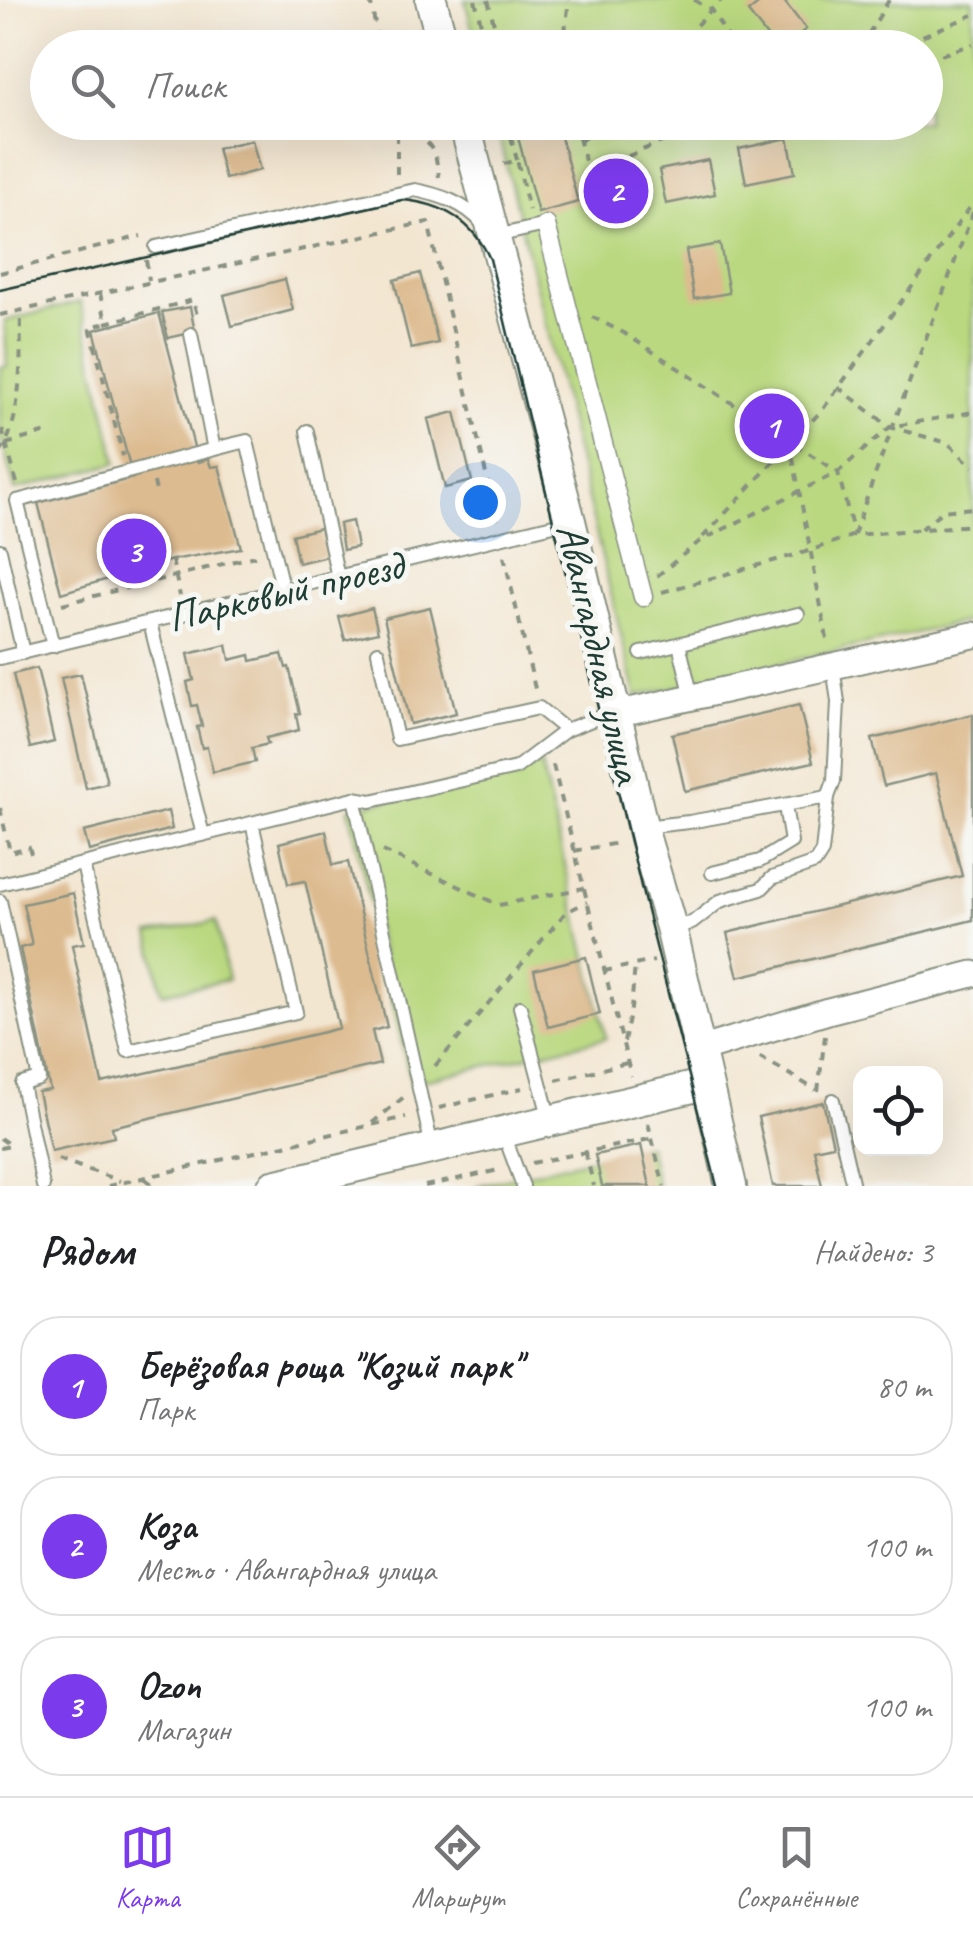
<!DOCTYPE html>
<html lang="ru">
<meta charset="utf-8">
<style>
body{margin:0;font-family:Caveat,sans-serif;background:#f2f2f2;color:#202124}
.controls{position:absolute;right:30px;bottom:30px;display:grid;overflow:hidden;border-radius:20px;box-shadow:0 10px 40px #0002}
.controls button{width:90px;height:90px;display:grid;place-items:center;padding:0;border:0;border-bottom:2px solid #e0e0e0;background:#fff;color:#202124;font:50px sans-serif}
.you{position:absolute;left:480px;top:502px;width:35px;height:35px;margin:-25px;border:8px solid #fff;border-radius:50%;background:#1a73e8;box-shadow:0 0 0 15px #1a73e833}
.badge{display:grid;place-items:center;width:65px;height:65px;border-radius:50%;background:#7c3aed;color:#fff;font-size:32px;font-weight:700}
.pin{position:absolute;translate:-50% -50%;border:5px solid #fff;box-shadow:0 2px 10px #0006}
.list{margin:0;padding:0;list-style:none}
h2{display:flex;justify-content:space-between;align-items:center;height:130px;margin:0;padding:0 40px;font-size:42px}
h2 small{font-size:32px;font-weight:400;color:#757577}
.list li{display:grid;grid-template-columns:65px 1fr auto;gap:30px;align-items:center;box-sizing:border-box;height:140px;margin:0 20px 20px;padding:0 20px;border:2px solid #e0e0e0;border-radius:40px}
.list b{display:block;font-size:38px;white-space:nowrap}
.list p{margin:0;font-size:32px;white-space:nowrap;color:#757577}
.list em{font-size:32px;font-style:normal;color:#757577}
.icon{flex:none;width:55px;height:55px;fill:none;stroke:currentColor;stroke-width:2;stroke-linecap:round;stroke-linejoin:round}
.map{position:relative;flex:none;width:973px;height:1186px;overflow:hidden}
.search{position:absolute;background:#fff;box-shadow:0 10px 40px #0002;left:30px;right:30px;top:30px;height:110px;display:flex;align-items:center;gap:25px;box-sizing:border-box;padding:0 35px;border-radius:55px;color:#757577;font-size:38px}
.sheet{height:610px;background:#fff}
nav{display:flex;justify-content:space-around;align-items:center;box-sizing:border-box;height:140px;border-top:2px solid #e0e0e0;background:#fff;font-size:28px;color:#757577}
nav a{display:grid;justify-items:center;gap:5px}
nav .on{color:#7c3aed}
.map>svg:first-child{display:block}
.green{fill:#b9d87f;stroke:#6c8a5a;stroke-width:2.5}
.building{fill:#ddbb90}
.lines{fill:none;stroke-linecap:round;stroke-linejoin:round}
.service-casing{stroke:#899282;stroke-width:16}
.pedestrian-casing{stroke:#899282;stroke-width:21}
.minor-casing{stroke:#899282;stroke-width:29}
.tertiary-casing{stroke:#899282;stroke-width:34}
.path{stroke:#899282;stroke-width:4;stroke-dasharray:8 8;stroke-linecap:butt}
.service{stroke:#fff;stroke-width:12}
.pedestrian{stroke:#fff;stroke-width:18}
.minor{stroke:#fff;stroke-width:25}
.tertiary{stroke:#fff;stroke-width:30}
.tram{stroke:#1f3d34;stroke-width:2.5}
.labels{text-anchor:middle;stroke-width:10;stroke-linejoin:round;paint-order:stroke}
.street-label{font-size:42px;fill:#1f3d34;stroke:#f6f6f2}
</style>
<div class="map">
<svg width="973" height="1186" viewBox="0 0 973 1186">
<rect width="100%" height="100%" fill="#f6f6f2"/>
<filter id="ink" filterUnits="userSpaceOnUse"><feTurbulence type="fractalNoise" baseFrequency=".01" numOctaves="2"/><feDisplacementMap in="SourceGraphic" scale="20" xChannelSelector="R" yChannelSelector="G"/><feConvolveMatrix kernelMatrix="1 2 1 2 8 2 1 2 1" color-interpolation-filters="sRGB"/></filter>
<filter id="wash" filterUnits="userSpaceOnUse"><feTurbulence type="fractalNoise" baseFrequency=".0048" numOctaves="4" result="noise"/><feDisplacementMap in="SourceGraphic" scale="40" xChannelSelector="R" yChannelSelector="G"/><feGaussianBlur stdDeviation="2.25" result="paint"/><feColorMatrix in="noise" values="0 0 0 0 0 0 0 0 0 0 0 0 0 0 0 0 0 1.4 0 .05"/><feComposite in="paint" operator="in"/></filter>
<g filter="url(#wash)">
<rect width="100%" height="100%" fill="#f3e6d1"/>
<g class="green">
<polygon points="465,0 973,0 973,620 636,696 496,123 926,122 926,48 477,47"/>
<polygon points="80,302 117,463 15,490 0,434 0,368 7,366 5,321"/>
<polygon points="541,764 606,1038 411,1083 349,809"/>
<polygon points="216,921 228,980 162,993 150,934"/>
<polygon points="648,1145 657,1186 476,1186"/>
</g>
<g id="blocks">
<g class="building">
<polygon points="763,0 783,0 806,29 783,48 776,48 748,12"/>
<polygon points="364,39 366,48 332,48 332,46"/>
<polygon points="514,122 557,122 578,202 538,213"/>
<polygon points="788,138 795,173 746,183 739,149"/>
<polygon points="252,140 260,170 225,179 217,148"/>
<polygon points="708,160 715,194 666,204 659,170"/>
<polygon points="720,244 729,293 694,299 686,250"/>
<polygon points="420,273 438,343 411,349 394,280"/>
<polygon points="285,279 293,310 232,326 224,295"/>
<polygon points="190,307 195,332 168,338 162,312"/>
<polygon points="159,313 198,462 208,459 211,467 219,466 241,548 172,560 61,593 38,503 133,478 94,330"/>
<polygon points="455,412 472,481 445,488 428,419"/>
<polygon points="352,521 357,547 343,550 339,524"/>
<polygon points="320,528 327,556 298,563 292,535"/>
<polygon points="430,607 456,713 410,724 384,618"/>
<polygon points="372,608 378,632 345,640 339,617"/>
<polygon points="227,645 230,660 250,655 251,661 282,654 286,668 289,667 300,713 296,714 299,730 266,738 268,744 252,748 255,762 213,772 207,747 202,748 197,727 202,726 197,705 192,706 187,682 194,680 188,654"/>
<polygon points="37,668 54,742 30,748 13,674"/>
<polygon points="81,674 107,783 86,788 61,678"/>
<polygon points="799,705 813,762 685,791 672,734"/>
<polygon points="973,714 973,920 738,977 727,933 962,876 936,773 884,786 872,739"/>
<polygon points="168,811 172,829 89,851 84,832"/>
<polygon points="326,831 333,865 348,862 387,1027 372,1031 380,1064 112,1127 114,1137 51,1151 38,1092 50,1090 20,948 32,945 23,904 73,893 84,943 72,945 102,1083 324,1032 339,1028 305,881 288,884 279,843"/>
<polygon points="586,957 600,1014 548,1027 534,970"/>
<polygon points="823,1102 833,1145 814,1149 822,1186 773,1186 758,1117"/>
<polygon points="641,1145 650,1186 602,1186 595,1155"/>
</g>
</g>
</g>
<g filter="url(#ink)">
<use href="#blocks" fill-opacity="0" stroke="#899282" stroke-width="2.5"/>
<g class="lines">
<g class="service-casing">
<g id="service">
<polyline points="496,236 546,225"/>
<path d="M156,247l259,-57c25,5 50,13 67,33"/>
<polyline points="191,334 213,445"/>
<polyline points="307,431 338,578"/>
<polyline points="0,550 23,653"/>
<polyline points="150,623 203,835"/>
<polyline points="679,644 692,697"/>
<polyline points="53,646 17,501 230,445 247,441 283,591"/>
<polyline points="378,652 397,739 539,708 566,730"/>
<polyline points="641,653 798,614"/>
<polyline points="0,658 570,521"/>
<polyline points="354,798 432,1147"/>
<polyline points="643,827 689,822 828,797"/>
<polyline points="83,865 128,1051 296,1012 252,823"/>
<polyline points="712,873 760,861 791,842 785,806"/>
<polyline points="0,884 354,798 371,801 516,768 566,730 615,711"/>
<polyline points="0,901 39,1079 22,1084 43,1186"/>
<polyline points="671,927 692,923 720,901 761,889 772,878 815,863 822,852 828,797 834,781 838,702 833,666"/>
<polyline points="520,1007 550,1120"/>
<polyline points="833,1100 853,1186"/>
<polyline points="503,1132 523,1186"/>
</g>
</g>
<g class="pedestrian-casing">
<polyline id="pedestrian" points="546,225 643,597"/>
</g>
<g class="minor-casing">
<g id="minor">
<polyline points="615,711 634,710 973,635"/>
<polyline points="699,1050 828,1011 973,974"/>
</g>
</g>
<g class="tertiary-casing">
<g id="tertiary">
<polyline points="431,0 444,48"/>
<polyline points="464,122 570,521 645,838 671,927 731,1186"/>
<polyline points="273,1186 706,1084"/>
</g>
</g>
<g class="path">
<polyline points="370,0 380,48"/>
<polyline points="475,0 487,48"/>
<polyline points="488,0 500,48"/>
<polyline points="694,0 711,10 735,48"/>
<polyline points="563,48 569,0"/>
<polyline points="674,48 721,0"/>
<polyline points="860,48 889,0"/>
<polyline points="893,48 973,15"/>
<polyline points="926,60 973,44"/>
<polyline points="507,122 517,160"/>
<polyline points="575,122 588,173 709,122"/>
<path d="M399,128c29,11 36,16 40,49"/>
<polyline points="580,142 599,122"/>
<polyline points="504,164 517,160 529,210"/>
<polyline points="397,174 397,122"/>
<polyline points="146,260 149,280"/>
<polyline points="0,273 141,236"/>
<polyline points="100,293 106,323 90,327 123,456"/>
<polyline points="0,315 428,222 497,522"/>
<polyline points="592,317 624,333 838,472 854,535"/>
<polyline points="106,323 193,300 198,319"/>
<polyline points="838,387 890,427 948,443 973,467"/>
<polyline points="2,429 17,483"/>
<polyline points="790,442 828,644"/>
<polyline points="6,444 47,432"/>
<path d="M0,453c24,-35 20,-101 21,-143"/>
<polyline points="154,482 157,496"/>
<polyline points="921,529 942,511 973,508"/>
<path d="M854,535c37,-109 80,-215 119,-323"/>
<polyline points="703,537 823,409 973,203"/>
<polyline points="504,556 536,693"/>
<polyline points="172,560 180,596"/>
<polyline points="657,576 700,541 838,472 890,427 973,412"/>
<polyline points="662,592 809,551 854,535 973,525"/>
<polyline points="62,604 255,556"/>
<polyline points="553,765 631,1076"/>
<polyline points="0,808 10,852 29,847 32,857"/>
<polyline points="383,851 499,905 584,888"/>
<polyline points="574,851 618,843"/>
<polyline points="604,971 654,961"/>
<polyline points="624,1042 631,1009 635,965"/>
<polyline points="760,1057 816,1090"/>
<polyline points="435,1066 566,912 587,902"/>
<polyline points="556,1080 627,1063"/>
<polyline points="818,1091 825,1036"/>
<polyline points="439,1108 522,1088"/>
<polyline points="372,1123 404,1097"/>
<polyline points="648,1123 664,1186"/>
<polyline points="0,1138 11,1146"/>
<polyline points="0,1148 15,1145"/>
<polyline points="585,1152 594,1186"/>
<polyline points="58,1159 120,1181"/>
<polyline points="532,1163 650,1139"/>
<polyline points="145,1179 155,1186"/>
<polyline points="108,1186 406,1117"/>
<polyline points="425,1186 499,1170"/>
</g>
<use href="#service" class="service"/>
<use href="#pedestrian" class="pedestrian"/>
<use href="#minor" class="minor"/>
<use href="#tertiary" class="tertiary"/>
<path class="tram" d="M0,290l402,-90c41,3 71,22 88,59l154,640 73,287"/>
</g>
</g>
<g class="labels">
<g class="street-label">
<text transform="translate(285 590) rotate(-13)" y="15">Парковый проезд</text>
<text transform="translate(601 653) rotate(77)" y="15">Авангардная улица</text>
</g>
</g>
</svg>
<div class="controls">
<button><svg class="icon" aria-label="locate" viewBox="0 0 24 24"><circle cx="12" cy="12" r="6"/><path d="M12 2v4M12 18v4M2 12h4M18 12h4"/></svg></button>
</div>
<div class="you"></div>
<div class="pin badge" style="left:772px;top:426px">1</div>
<div class="pin badge" style="left:616px;top:191px">2</div>
<div class="pin badge" style="left:134px;top:551px">3</div>
<div class="search"><svg class="icon" aria-label="search" viewBox="0 0 24 24"><circle cx="10" cy="10" r="6"/><path d="M15 15l6 6"/></svg>Поиск</div>
</div>
<section class="sheet">
<h2>Рядом<small>Найдено: 3</small></h2>
<ul class="list">
<li><span class="badge">1</span><div><b>Берёзовая роща &quot;Козий парк&quot;</b><p>Парк</p></div><em>80 m</em></li>
<li><span class="badge">2</span><div><b>Коза</b><p>Место · Авангардная улица</p></div><em>100 m</em></li>
<li><span class="badge">3</span><div><b>Ozon</b><p>Магазин</p></div><em>100 m</em></li>
</ul>
</section>
<nav>
<a class="on"><svg class="icon" aria-label="map" viewBox="0 0 24 24"><path d="M3 6l6-2 6 2 6-2v14l-6 2-6-2-6 2zM9 4v14M15 6v14"/></svg>Карта</a>
<a><svg class="icon" aria-label="directions" viewBox="0 0 24 24"><path d="M12 3l9 9-9 9-9-9zM9 14v-3h6M13 9l2 2-2 2"/></svg>Маршрут</a>
<a><svg class="icon" aria-label="saved" viewBox="0 0 24 24"><path d="M7 4h10v16l-5-4-5 4z"/></svg>Сохранённые</a>
</nav>
